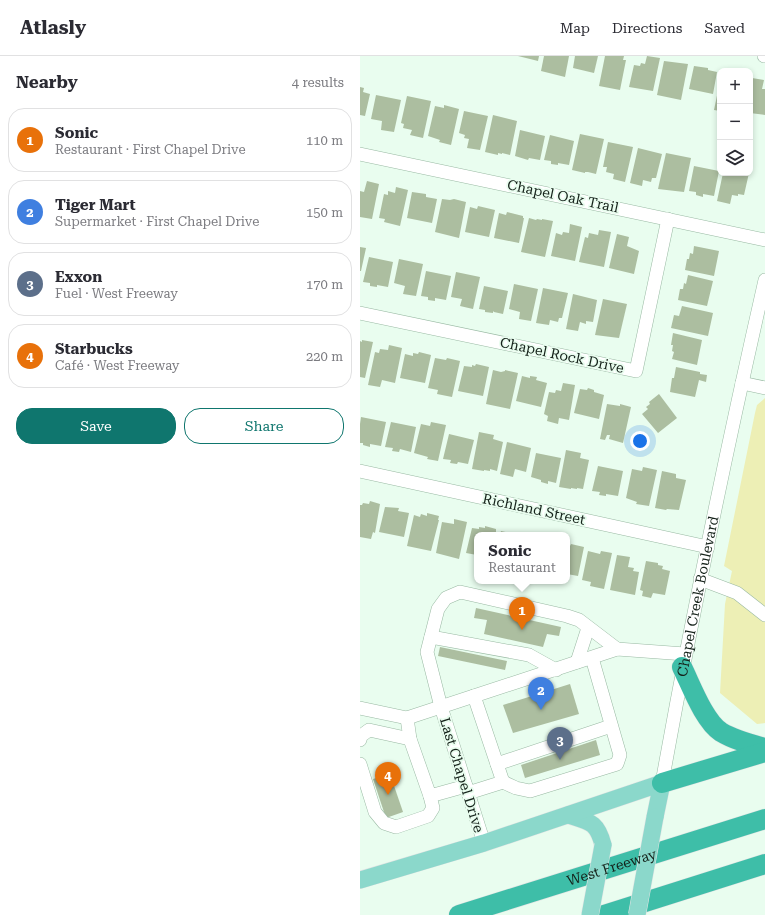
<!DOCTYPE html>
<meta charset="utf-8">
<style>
body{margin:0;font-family:"Roboto Serif",serif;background:#f2f2f3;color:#2b2b33}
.controls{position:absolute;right:12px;top:12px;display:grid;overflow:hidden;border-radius:8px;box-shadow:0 2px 6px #0003}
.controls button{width:36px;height:36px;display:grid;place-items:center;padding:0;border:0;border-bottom:1px solid #e1e1e2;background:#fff;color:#2b2b33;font:20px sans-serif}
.you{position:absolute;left:280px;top:385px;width:14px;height:14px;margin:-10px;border:3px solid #fff;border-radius:50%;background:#1a73e8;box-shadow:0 0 0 6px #1a73e833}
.badge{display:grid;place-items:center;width:26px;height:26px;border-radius:50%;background:#0f766e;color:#fff;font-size:13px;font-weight:700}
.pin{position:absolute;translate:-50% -33px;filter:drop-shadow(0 1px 2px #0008)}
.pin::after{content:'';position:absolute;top:21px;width:14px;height:12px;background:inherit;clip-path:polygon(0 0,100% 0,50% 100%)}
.popup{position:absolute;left:114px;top:476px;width:96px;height:52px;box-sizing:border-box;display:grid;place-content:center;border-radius:8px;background:#fff;filter:drop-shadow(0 1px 3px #0005);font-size:13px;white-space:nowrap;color:#7c7c81}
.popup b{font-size:15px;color:#2b2b33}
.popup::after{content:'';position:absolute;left:50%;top:100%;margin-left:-8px;border:8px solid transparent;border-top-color:#fff}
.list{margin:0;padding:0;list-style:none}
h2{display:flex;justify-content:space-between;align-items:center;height:52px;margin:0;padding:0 16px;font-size:17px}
h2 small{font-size:13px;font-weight:400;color:#7c7c81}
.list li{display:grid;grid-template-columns:26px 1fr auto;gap:12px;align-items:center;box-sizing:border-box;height:64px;margin:0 8px 8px;padding:0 8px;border:1px solid #e1e1e2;border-radius:16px}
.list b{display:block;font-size:15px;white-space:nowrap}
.list p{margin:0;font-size:13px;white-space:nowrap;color:#7c7c81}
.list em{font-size:13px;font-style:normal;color:#7c7c81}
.actions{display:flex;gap:8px;padding:12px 16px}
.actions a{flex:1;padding:9px 0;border:1px solid #0f766e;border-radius:16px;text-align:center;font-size:14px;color:#0f766e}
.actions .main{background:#0f766e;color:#fff}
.icon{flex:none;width:22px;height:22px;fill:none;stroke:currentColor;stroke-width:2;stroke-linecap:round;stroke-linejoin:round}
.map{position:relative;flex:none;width:405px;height:859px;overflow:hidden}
header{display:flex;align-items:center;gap:24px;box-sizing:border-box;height:56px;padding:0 20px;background:#fff;border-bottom:1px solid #e1e1e2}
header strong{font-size:19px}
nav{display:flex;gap:22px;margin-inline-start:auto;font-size:14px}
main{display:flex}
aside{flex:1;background:#fff}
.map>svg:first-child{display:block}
.green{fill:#edefb5}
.building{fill:#acbea0}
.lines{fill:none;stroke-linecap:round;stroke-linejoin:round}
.minor-casing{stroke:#99b9a3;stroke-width:14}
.major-casing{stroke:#e3e4e4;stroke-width:18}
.highway-casing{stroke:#e3e4e4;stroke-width:21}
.minor{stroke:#fff;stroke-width:13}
.major{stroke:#8bd8cb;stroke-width:17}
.highway{stroke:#3ebea8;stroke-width:20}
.major-bridge-casing{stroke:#e3e4e4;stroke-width:18;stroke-linecap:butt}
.major-bridge{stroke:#8bd8cb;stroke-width:17}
.labels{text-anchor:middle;stroke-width:3.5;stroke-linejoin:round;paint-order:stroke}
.street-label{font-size:14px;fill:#15221a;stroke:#e9fdef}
</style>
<header>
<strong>Atlasly</strong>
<nav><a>Map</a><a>Directions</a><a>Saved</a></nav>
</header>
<main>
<aside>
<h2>Nearby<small>4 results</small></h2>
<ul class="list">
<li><span class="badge" style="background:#e8710a">1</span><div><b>Sonic</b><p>Restaurant · First Chapel Drive</p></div><em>110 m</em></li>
<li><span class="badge" style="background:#3f7fe0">2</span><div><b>Tiger Mart</b><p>Supermarket · First Chapel Drive</p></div><em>150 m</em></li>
<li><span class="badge" style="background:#5c6f8a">3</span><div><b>Exxon</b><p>Fuel · West Freeway</p></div><em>170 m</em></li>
<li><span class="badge" style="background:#e8710a">4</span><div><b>Starbucks</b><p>Café · West Freeway</p></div><em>220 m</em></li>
</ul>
<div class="actions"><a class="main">Save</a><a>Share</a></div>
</aside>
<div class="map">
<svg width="405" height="859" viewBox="0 0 405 859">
<rect width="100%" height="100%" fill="#e9fdef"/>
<polygon class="green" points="405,342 405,667 397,668 360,637 365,548 372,515 364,510 395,357 397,349"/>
<g class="building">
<polygon points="158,0 179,0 178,5"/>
<polygon points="184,0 209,0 205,21 181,15"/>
<polygon points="215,0 238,0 234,17 213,12"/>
<polygon points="245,0 264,0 263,4 266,4 260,34 239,30"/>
<polygon points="287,0 300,2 293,35 269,31 274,9 280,10 281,7 285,8"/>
<polygon points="304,5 328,8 321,44 297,39"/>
<polygon points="334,10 348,12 348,14 357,16 353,38 329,33"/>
<polygon points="392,22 404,24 402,33 405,33 405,59 390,57 390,31"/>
<polygon points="359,30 360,30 360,55 354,54"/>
<polygon points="0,31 4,32 3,36 10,38 5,60 0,59"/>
<polygon points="16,39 41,44 34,76 21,74 22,65 11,63"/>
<polygon points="47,40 71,45 63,82 50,79 52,74 43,72 44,68 41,67"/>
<polygon points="84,49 99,53 91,89 79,86 80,84 68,80 75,50 84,52"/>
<polygon points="104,55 128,60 120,94 107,92 109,83 104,82 105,79 99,77"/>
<polygon points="133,59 157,65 150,99 142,97 142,98 138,97 138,99 125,96"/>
<polygon points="160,74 185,80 180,104 169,102 168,104 155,100"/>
<polygon points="220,78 244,83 236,118 228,116 225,116 225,117 212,114"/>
<polygon points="190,79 214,85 209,109 198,107 198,109 191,108 191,105 184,104"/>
<polygon points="248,86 273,91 265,126 253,123 254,118 246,116 247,111 243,111"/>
<polygon points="278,92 302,98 296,122 292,122 291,126 283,124 282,130 270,127"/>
<polygon points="306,97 331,102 324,136 298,133"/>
<polygon points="334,110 359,115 354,140 343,138 343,141 336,139 336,136 329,135"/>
<polygon points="363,117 389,117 384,139 378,138 378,140 372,139 370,148 357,145"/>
<polygon points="7,125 19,128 12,163 0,161 0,135 4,136"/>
<polygon points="36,131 48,134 40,170 24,166 25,163 19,162 24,138 28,139 28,135 35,137"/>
<polygon points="52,136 66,138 66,141 77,143 72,167 47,162"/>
<polygon points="82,143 90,144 94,143 106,146 99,182 75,176"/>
<polygon points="118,150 135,154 129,181 105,176 110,151 117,153"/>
<polygon points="147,156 163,160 163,162 164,162 159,187 134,182 139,157 146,159"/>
<polygon points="169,162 176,164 177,163 182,164 182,163 193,165 185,201 161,196"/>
<polygon points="210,168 222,171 215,205 191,200 196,177 202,179 203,176 209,177"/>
<polygon points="239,174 251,176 244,211 219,206 225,181 228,182 229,177 238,179"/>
<polygon points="257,178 269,181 267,190 279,195 274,218 249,212"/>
<polygon points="334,190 359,195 354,220 325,214 327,203 329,203 330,197 333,198"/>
<polygon points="0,191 6,192 1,215 0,215"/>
<polygon points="9,201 33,206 28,231 17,229 17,231 10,230 10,227 3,226"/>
<polygon points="39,203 63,208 56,240 43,238 45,230 34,227"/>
<polygon points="66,215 91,220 86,244 75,242 75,245 68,244 68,241 61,240"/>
<polygon points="96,216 120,221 113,253 100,250 102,243 91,241"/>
<polygon points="328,219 353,225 347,250 318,244 320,233 323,233 324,227 326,228"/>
<polygon points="154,228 178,233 171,265 159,263 160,256 149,253"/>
<polygon points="124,230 148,235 143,258 134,256 133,255 133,257 125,256 125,254 119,253"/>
<polygon points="183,232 208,237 202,262 199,262 198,266 190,264 189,269 176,267"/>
<polygon points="213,238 237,244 233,266 226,265 226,268 220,266 218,275 206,273"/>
<polygon points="243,243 267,248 259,282 235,279"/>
<polygon points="322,250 353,257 348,280 311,272 314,259 319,260"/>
<polygon points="313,277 342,284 337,309 312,303 314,296 312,295 313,289 311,289"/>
<polygon points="2,284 13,286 5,322 0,321 0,285 2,286"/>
<polygon points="29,289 42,292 35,327 22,324 20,331 8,329 15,296 19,297 20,293 28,294"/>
<polygon points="59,296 71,299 65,327 40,322 45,298 53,300 53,297 58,298"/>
<polygon points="75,302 86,304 87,302 100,305 92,341 77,338 78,334 68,332"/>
<polygon points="116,308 129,311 123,340 98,335 104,310 112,311 112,309 115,310"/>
<polygon points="316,311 340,316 340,318 347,319 346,326 339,324 335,341 310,336 312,322 314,322"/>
<polygon points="133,314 141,316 145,315 145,314 158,317 150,353 126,348"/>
<polygon points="162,320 170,322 170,320 177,321 176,324 187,327 181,351 156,345"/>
<polygon points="203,327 215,329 209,364 199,362 198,368 187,365 188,360 184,358 189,336 195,337 196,334 201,335"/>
<polygon points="228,332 234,334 234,336 244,339 239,363 214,357 220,333 227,334"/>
<polygon points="299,338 317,362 298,377 282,358 288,353 286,351 290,348 289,346"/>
<polygon points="247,348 260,350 260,348 271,351 263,387 249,383 250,379 247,379 245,384 240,383"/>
<polygon points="1,361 26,366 21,390 10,388 10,391 3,389 3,387 0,387 0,368"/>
<polygon points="31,366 56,371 51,396 40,393 39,396 32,395 33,392 25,391"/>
<polygon points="71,366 86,369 78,405 67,403 68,401 54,397 61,368 70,370"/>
<polygon points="119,376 134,379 133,383 143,386 137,415 130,413 130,415 124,414 124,415 112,413"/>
<polygon points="89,378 114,384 108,408 98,406 97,408 90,407 91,404 83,403"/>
<polygon points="147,386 171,392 166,416 155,413 153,421 140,418"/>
<polygon points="206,394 221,397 220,402 229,404 223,433 217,432 217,433 211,432 211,433 199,431"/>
<polygon points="176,397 201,402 196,427 188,425 188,428 181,426 181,424 171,421"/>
<polygon points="238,410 263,415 258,440 246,438 246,440 239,439 240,436 232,435"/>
<polygon points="283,411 297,414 289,450 276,448 277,446 266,442 272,413 282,415"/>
<polygon points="302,415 316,418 316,422 326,424 319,454 307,453 306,454 295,452"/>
<polygon points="10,445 20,448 15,477 13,476 11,483 0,481 0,449 2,449 3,447 9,448"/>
<polygon points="25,451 39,452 38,455 49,457 44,481 19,476"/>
<polygon points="67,457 79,460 78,464 79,464 71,495 47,490 54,459 60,461 61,458 67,460"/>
<polygon points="94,463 107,466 99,503 76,497 82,466 94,468"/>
<polygon points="125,470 136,473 136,479 117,479 117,499 106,497 112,472 119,473 119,471 125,472"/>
<polygon points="141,475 154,478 155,476 165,479 140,479"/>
<polygon points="211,488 224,491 218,520 207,518 207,490 210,490"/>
<polygon points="228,495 240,498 241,495 252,497 244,533 230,530 231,526 222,524"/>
<polygon points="257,499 270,501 268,511 274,512 273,515 279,516 275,539 250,534"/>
<polygon points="286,505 298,507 298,509 303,510 302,513 310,515 305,539 293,537 291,542 282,540 283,535 280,534"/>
<polygon points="116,552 201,571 199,580 187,578 183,591 124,578 127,564 114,562"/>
<polygon points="80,591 147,605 145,614 78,600"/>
<polygon points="210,628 219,658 153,677 143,649"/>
<polygon points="236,684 240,699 165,722 161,709"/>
<polygon points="30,718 43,756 26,762 13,723"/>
</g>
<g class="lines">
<g class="minor-casing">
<g id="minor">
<polyline points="404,0 405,0"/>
<polyline points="0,98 405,184"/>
<polyline points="0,257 276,315 308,163"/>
<polyline points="382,327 405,332"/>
<polyline points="0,415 348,491"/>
<polyline points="340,523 377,537 405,559"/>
<polyline points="71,581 169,599 196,614"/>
<polyline points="217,606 228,572"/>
<polyline points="0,652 47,662 257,593 325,598"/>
<polyline points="47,662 50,683 70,740 106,730"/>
<polyline points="0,684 1,680 9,674 50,683"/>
<polyline points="0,708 15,756 24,767 36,771 68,760 73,752 70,740"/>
<polyline points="137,708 251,670"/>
<polyline points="143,726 156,732 170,735 257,708 260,699 232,602"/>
<path id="s1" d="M302,727c30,-168 65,-336 103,-503"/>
<polyline points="108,737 143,726 114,640"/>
<polyline points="124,787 81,651 67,596 78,553 86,542 100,536 207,560 219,564 257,593"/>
</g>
</g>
<g class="major-casing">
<g id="major">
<path d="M208,759c21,7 29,6 35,30"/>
<polyline points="0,824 124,787 302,727 295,761"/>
</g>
</g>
<g class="highway-casing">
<g id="highway">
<path d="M322,611c9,18 22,54 39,65 13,8 29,12 44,16"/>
<polyline points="302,727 405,696"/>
<path id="s2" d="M99,859l306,-96"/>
<polyline points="244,859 405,808"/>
</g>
</g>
<use href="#minor" class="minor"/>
<use href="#major" class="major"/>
<use href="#highway" class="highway"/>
<g class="major-bridge-casing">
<g id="major-bridge">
<polyline points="230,859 243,789"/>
<polyline points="277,859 295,761"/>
</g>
</g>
<use href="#major-bridge" class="major-bridge"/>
</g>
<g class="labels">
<g class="street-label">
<text transform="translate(203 140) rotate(12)" y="5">Chapel Oak Trail</text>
<text transform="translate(202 299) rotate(12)" y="5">Chapel Rock Drive</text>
<text transform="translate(174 453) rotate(12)" y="5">Richland Street</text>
<text dy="5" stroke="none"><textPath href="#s1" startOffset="190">Chapel Creek Boulevard</textPath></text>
<text transform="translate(102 719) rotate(73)" y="5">Last Chapel Drive</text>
<text dy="5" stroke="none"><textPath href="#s2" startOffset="160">West Freeway</textPath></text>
</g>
</g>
</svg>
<div class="controls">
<button>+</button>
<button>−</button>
<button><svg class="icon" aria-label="layers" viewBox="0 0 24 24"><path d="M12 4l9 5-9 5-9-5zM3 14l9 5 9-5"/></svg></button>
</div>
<div class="you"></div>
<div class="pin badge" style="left:162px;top:574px;background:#e8710a">1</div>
<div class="popup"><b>Sonic</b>Restaurant</div>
<div class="pin badge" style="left:181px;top:654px;background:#3f7fe0">2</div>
<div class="pin badge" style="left:200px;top:704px;background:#5c6f8a">3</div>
<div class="pin badge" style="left:28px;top:739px;background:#e8710a">4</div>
</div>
</main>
